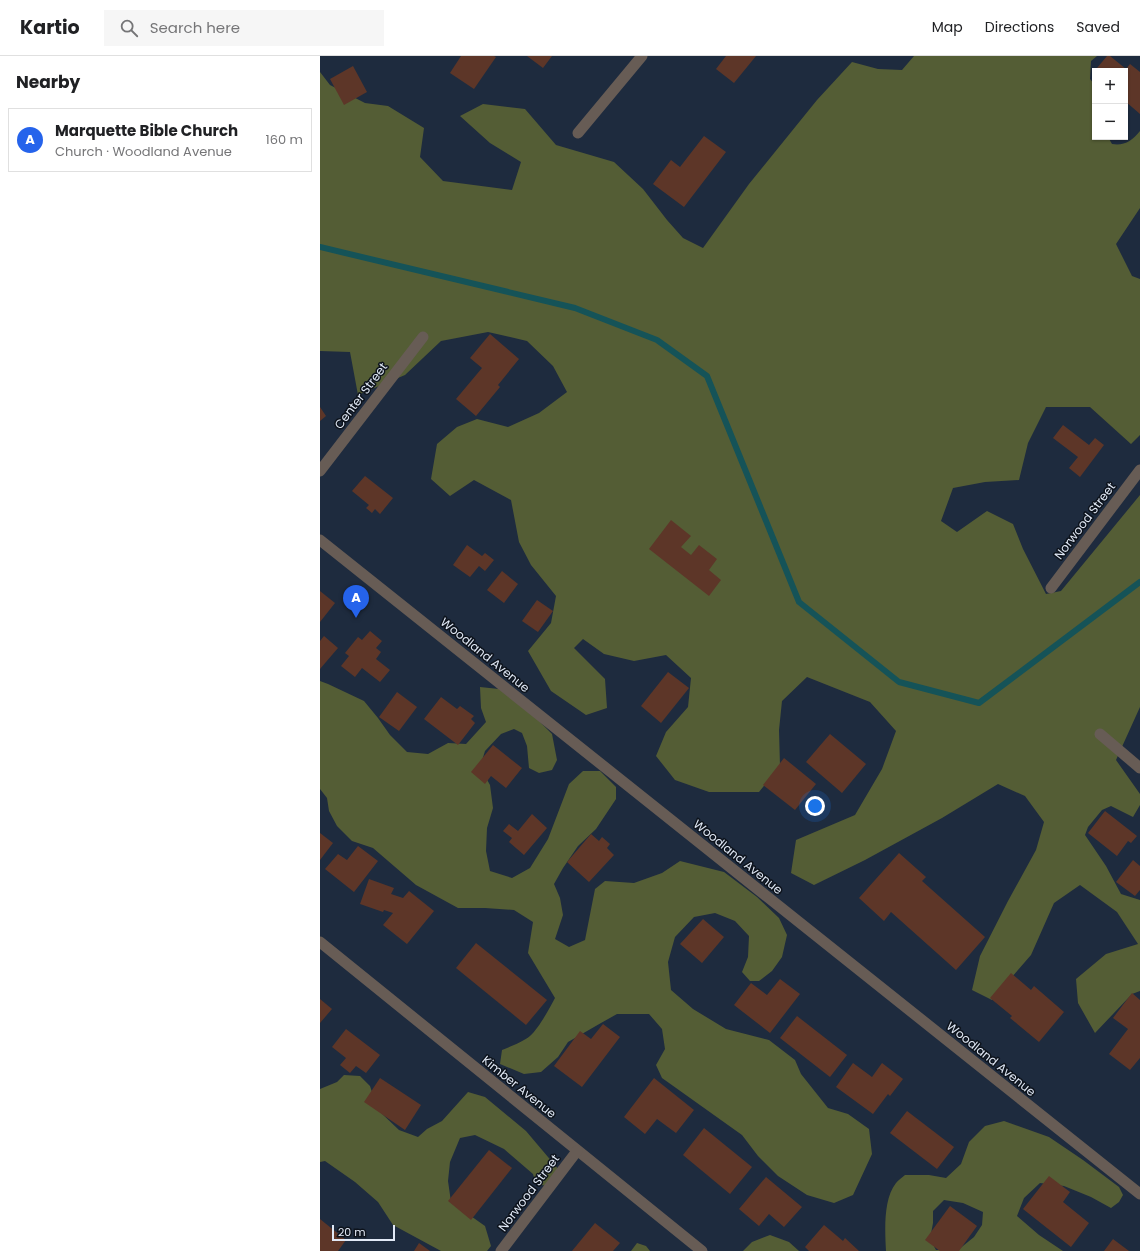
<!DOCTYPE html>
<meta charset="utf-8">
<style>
body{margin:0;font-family:Poppins,sans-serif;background:#f6f6f6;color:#202124}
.controls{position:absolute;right:12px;top:12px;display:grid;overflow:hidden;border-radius:0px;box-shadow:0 1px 3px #0004}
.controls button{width:36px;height:36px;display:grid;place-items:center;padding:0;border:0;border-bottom:1px solid #e0e0e0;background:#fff;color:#202124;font:20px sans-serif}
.scale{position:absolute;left:12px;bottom:10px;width:63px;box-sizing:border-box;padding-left:4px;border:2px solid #e1e9f6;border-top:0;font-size:11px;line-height:14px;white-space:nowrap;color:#e1e9f6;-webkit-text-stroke:3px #0d131c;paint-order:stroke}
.you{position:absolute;left:495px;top:750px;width:14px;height:14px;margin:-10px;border:3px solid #fff;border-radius:50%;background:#1a73e8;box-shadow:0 0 0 6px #1a73e833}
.badge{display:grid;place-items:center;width:26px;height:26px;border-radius:50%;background:#2563eb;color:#fff;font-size:13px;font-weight:700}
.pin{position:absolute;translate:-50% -33px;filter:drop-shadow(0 1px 2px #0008)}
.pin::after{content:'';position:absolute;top:21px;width:14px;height:12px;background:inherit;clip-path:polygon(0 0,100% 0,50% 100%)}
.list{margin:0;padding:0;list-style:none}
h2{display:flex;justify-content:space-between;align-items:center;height:52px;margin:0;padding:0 16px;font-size:17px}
h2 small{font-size:13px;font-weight:400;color:#757577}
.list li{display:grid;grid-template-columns:26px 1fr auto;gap:12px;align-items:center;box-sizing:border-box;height:64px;margin:0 8px 8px;padding:0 8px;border:1px solid #e0e0e0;border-radius:0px}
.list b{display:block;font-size:15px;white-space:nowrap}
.list p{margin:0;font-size:13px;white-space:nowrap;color:#757577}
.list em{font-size:13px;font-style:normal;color:#757577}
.icon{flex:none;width:22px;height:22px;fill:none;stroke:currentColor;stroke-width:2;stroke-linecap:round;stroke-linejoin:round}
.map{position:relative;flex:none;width:820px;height:1195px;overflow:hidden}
header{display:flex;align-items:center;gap:24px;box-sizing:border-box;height:56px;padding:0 20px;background:#fff;border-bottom:1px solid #e0e0e0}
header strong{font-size:19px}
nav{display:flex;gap:22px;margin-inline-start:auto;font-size:14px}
.search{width:280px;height:36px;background:#f6f6f6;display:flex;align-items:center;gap:10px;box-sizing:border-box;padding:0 14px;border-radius:0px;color:#757577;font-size:15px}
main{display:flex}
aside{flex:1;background:#fff}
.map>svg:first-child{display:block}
.forest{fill:#545d35;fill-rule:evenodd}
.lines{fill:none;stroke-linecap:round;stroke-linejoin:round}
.stream{stroke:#155358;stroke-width:6}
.building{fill:#5d3628}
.minor{stroke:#675c55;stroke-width:11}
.labels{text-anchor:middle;stroke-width:3;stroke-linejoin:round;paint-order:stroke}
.street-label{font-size:12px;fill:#e1e9f6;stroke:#0d131c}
</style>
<header>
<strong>Kartio</strong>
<div class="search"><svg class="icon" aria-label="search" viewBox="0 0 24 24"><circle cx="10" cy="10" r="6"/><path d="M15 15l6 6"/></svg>Search here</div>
<nav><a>Map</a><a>Directions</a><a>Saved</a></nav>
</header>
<main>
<aside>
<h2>Nearby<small></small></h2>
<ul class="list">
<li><span class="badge">A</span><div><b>Marquette Bible Church</b><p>Church · Woodland Avenue</p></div><em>160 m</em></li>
</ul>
</aside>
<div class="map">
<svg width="820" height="1195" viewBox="0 0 820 1195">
<rect width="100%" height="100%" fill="#1e2b3e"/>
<g class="forest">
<path d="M594,0h183l-6,5 -1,18 5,6v52h13l4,7c12,2 20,-3 28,-13v77l-24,36 16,32 8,3v156l-9,9 -41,-37h-44l-18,36 -9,37 -34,2 -32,6 -12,33 16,11 30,-21 26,13 10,25 23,45 15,-3 79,-96v212l-24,53 24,34v11l-7,12 -22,-11 -9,4 -14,17 -3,8 21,31 15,28 19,6v91l-8,3 -37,39 -17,-30 -2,-24 30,-25 32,-10 -21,-32 -37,-27 -26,18 -23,52 -39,45 -20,-10 8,-34 28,-55 28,-51 8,-28 -19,-26 -27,-12 -56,34 -77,42 -51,25 -23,-12 5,-33 59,-25 27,-46 14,-38 -26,-29 -63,-25 -25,24 -3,29 1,36 -21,26h-50l-34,-12 -19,-24 10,-24 22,-25 3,-29 -25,-23 -32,6 -30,-7 -21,-15 -9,9 31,31 2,29 -21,7 -35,-24 -23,-40 23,-28 5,-27 -25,-31 -12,-23 -8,-42 -37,-20 -24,16 -19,-17 6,-35 20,-17 20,-8 31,8 31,-14 28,-21 -14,-26 -26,-25 -39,-9 -47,9 -36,34 -47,20 -8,-43 -30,-1v-279l10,13 35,18 23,3 36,22 -4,29 23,24 69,9 9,-28 -31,-19 -30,-27 23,-12 42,5 31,36 58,17 29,27 24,31 16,18 20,10 46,-64 68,-84 35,-38 26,7 24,1z"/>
<path d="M0,625l8,3 36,17 14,17 12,17 17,17 21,2 20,-11 18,1 20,-22 -5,-14 -1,-21 19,2 32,24 21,21 5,26 -5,10 -13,3 -10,-5 -2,-22 -5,-13 -8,-4 -13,5 -16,17 -5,16 10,18 3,23 -6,20 -1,23 4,20 22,7 18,-10 18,-29 21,-55 14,-13h17l16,16v12l-20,30 -18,17 -15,22 -9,16 6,14 3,17 -8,24 14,8 16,-7 10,-51 10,-8 29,2 28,-10 18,-12 44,11 33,25 22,21 8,17 -5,22 -10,14 -13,10h-9l-8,-9 6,-15 1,-21 -14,-15 -20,-8 -21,4 -19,20 -7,25 3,28 22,19 33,20 43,11 26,20 6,14 27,34 20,6 21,15 3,25 -19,41 -19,8 -27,-8 -29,-19 -20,-20 -16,-21 -80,-57 -6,-13 9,-16 -3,-20 -13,-15h-32l-16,9 -33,19 -10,15 -17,15 -17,2 -24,-10 2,-14c9,-4 21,-8 28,-14 9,-8 19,-27 25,-38l-27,-45 5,-31 -19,-12 -29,-2h-27l-42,-23 -43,-37 -21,-7 -15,-15 -8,-15 -2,-13 -7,-9z"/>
<polygon points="24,1019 40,1020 50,1030 58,1054 79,1074 98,1081 107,1073 122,1065 148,1036 165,1041 206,1075 239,1114 227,1130 216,1128 213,1118 184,1093 155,1079 140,1082 130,1106 128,1125 131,1146 165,1170 171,1190 167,1195 121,1195 73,1169 58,1146 35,1126 5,1105 0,1106 0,1033 17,1026"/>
<path d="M684,1065l45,16 34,23 36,27 4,8 -4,7 -8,6 -20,-11 -27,-11 -24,-3 -16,15 -7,18 22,19 24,16h-177c-1,-19 -3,-52 10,-68 2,-3 6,-5 9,-8h24l17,3 15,-14 8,-22 16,-16zM624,1144l19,3 20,9 -1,13 -8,12 -16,13h-22l-6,-11 3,-16v-12z"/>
<polygon points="450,1179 469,1186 479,1195 423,1195 432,1186"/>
<polygon points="317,1187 326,1190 330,1195 311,1195"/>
</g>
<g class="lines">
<polyline class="stream" points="0,191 255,252 337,284 387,320 479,546 579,626 659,647 820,526"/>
</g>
<g class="building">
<polygon points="141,0 174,0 176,1 154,33 130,17"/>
<polygon points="207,0 232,0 223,12"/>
<polygon points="406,0 436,0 414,27 396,13"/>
<polygon points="787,0 790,0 806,13 810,8 820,16 820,58 805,45 805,15 775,15 775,21 772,18"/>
<polygon points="33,10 47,36 24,49 10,23"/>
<polygon points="384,80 406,96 364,151 333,128 351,104 360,111"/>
<polygon points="170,278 199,303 178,329 180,331 156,360 136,343 162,312 150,302"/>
<polygon points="0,351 6,360 0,365"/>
<polygon points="743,369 769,389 775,382 784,389 760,421 749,412 758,401 733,382"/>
<polygon points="45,420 73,442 60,458 55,453 52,457 46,452 49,449 32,435"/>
<polygon points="351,464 371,480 361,491 371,499 379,489 397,503 389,514 401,524 389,540 329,493"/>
<polygon points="147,489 162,500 165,497 174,504 165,515 159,510 150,521 133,509"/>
<polygon points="182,515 198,528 184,547 167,534"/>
<polygon points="0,535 15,547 0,566"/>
<polygon points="217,544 233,555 218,576 202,565"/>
<polygon points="50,575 62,585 56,592 61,596 56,603 70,614 60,626 42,612 35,621 21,610 29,600 25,597 38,581 42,584"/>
<polygon points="4,580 18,592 0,613 0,585"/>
<polygon points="348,616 369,632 341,667 321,650"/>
<polygon points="77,636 97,651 79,675 59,661"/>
<polygon points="121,641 137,653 140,650 154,660 151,663 155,667 138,689 104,663"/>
<polygon points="510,678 546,708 522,737 486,706"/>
<polygon points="173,689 202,712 186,732 171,720 165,728 151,716"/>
<polygon points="464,702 496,728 475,754 443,729"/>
<polygon points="785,755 817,780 811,787 808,785 797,800 768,777"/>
<polygon points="212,758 227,772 204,799 189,786 192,782 183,775 189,768 198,775"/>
<polygon points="0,777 13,787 0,804"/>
<polygon points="271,778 279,785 282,781 290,788 287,792 294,799 269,826 247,806"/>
<polygon points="38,790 58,805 34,836 5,813 18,798 27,804"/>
<polygon points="579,797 606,821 602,825 665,881 636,914 571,856 564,865 539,842"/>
<polygon points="813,804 820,810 820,834 815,840 796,826"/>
<polygon points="49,823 74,832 71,838 83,842 89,835 114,855 87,888 63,869 73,857 64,854 63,856 40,848"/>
<polygon points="383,863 404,881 382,907 360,888"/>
<polygon points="156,887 227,944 206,969 136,912"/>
<polygon points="691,917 711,934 714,930 744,956 719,986 690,962 692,960 670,942"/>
<polygon points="460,923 480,938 450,977 414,949 431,927 447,939"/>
<polygon points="812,937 820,944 820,1002 810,1014 789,998 808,973 793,962"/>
<polygon points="0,943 12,953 0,967"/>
<polygon points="477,960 527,999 510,1021 460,982"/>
<polygon points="283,968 300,981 262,1031 234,1010 260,975 271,983"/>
<polygon points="26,973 60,999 46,1017 36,1010 30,1017 20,1009 26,1002 12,991"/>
<polygon points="533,1007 552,1021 562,1007 583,1023 570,1040 568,1038 553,1058 516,1031"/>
<polygon points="60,1022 101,1049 85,1074 44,1046"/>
<polygon points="334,1022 374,1054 356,1077 337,1063 325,1078 304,1061"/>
<polygon points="587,1055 634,1091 617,1113 570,1077"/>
<polygon points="384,1072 432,1111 410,1138 363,1099"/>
<polygon points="169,1094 192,1112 151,1164 128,1145"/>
<polygon points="729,1120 750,1136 743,1146 769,1167 751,1191 703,1153"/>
<polygon points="446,1121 482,1151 464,1171 449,1158 439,1170 419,1153"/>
<polygon points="630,1150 657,1170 639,1195 620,1195 605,1184"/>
<polygon points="0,1163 26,1184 18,1195 0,1195"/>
<polygon points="275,1167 300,1187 293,1195 252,1195"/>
<polygon points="504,1169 523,1185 525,1182 539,1195 489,1195 485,1191"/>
<polygon points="793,1183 809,1195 784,1195"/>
<polygon points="99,1187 110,1195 94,1195"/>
</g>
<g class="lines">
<g class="minor">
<polyline points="258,77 322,0"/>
<polyline points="0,415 103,281"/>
<polyline points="0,484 820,1138"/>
<polyline points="731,532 820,414"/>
<polyline points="780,678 820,712"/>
<polyline points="0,886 382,1195"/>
<polyline points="181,1195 257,1095"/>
</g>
</g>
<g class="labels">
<g class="street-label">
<text transform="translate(41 340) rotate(-53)" y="4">Center Street</text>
<text transform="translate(765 465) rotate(-53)" y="4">Norwood Street</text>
<text transform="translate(165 599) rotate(39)" y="4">Woodland Avenue</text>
<text transform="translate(418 801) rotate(39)" y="4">Woodland Avenue</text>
<text transform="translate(671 1003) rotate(39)" y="4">Woodland Avenue</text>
<text transform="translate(199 1031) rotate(39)" y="4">Kimber Avenue</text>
<text transform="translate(209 1137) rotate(-53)" y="4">Norwood Street</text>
</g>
</g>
</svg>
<div class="controls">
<button>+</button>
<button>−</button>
</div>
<div class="scale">20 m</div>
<div class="you"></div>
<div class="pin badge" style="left:36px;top:562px">A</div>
</div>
</main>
